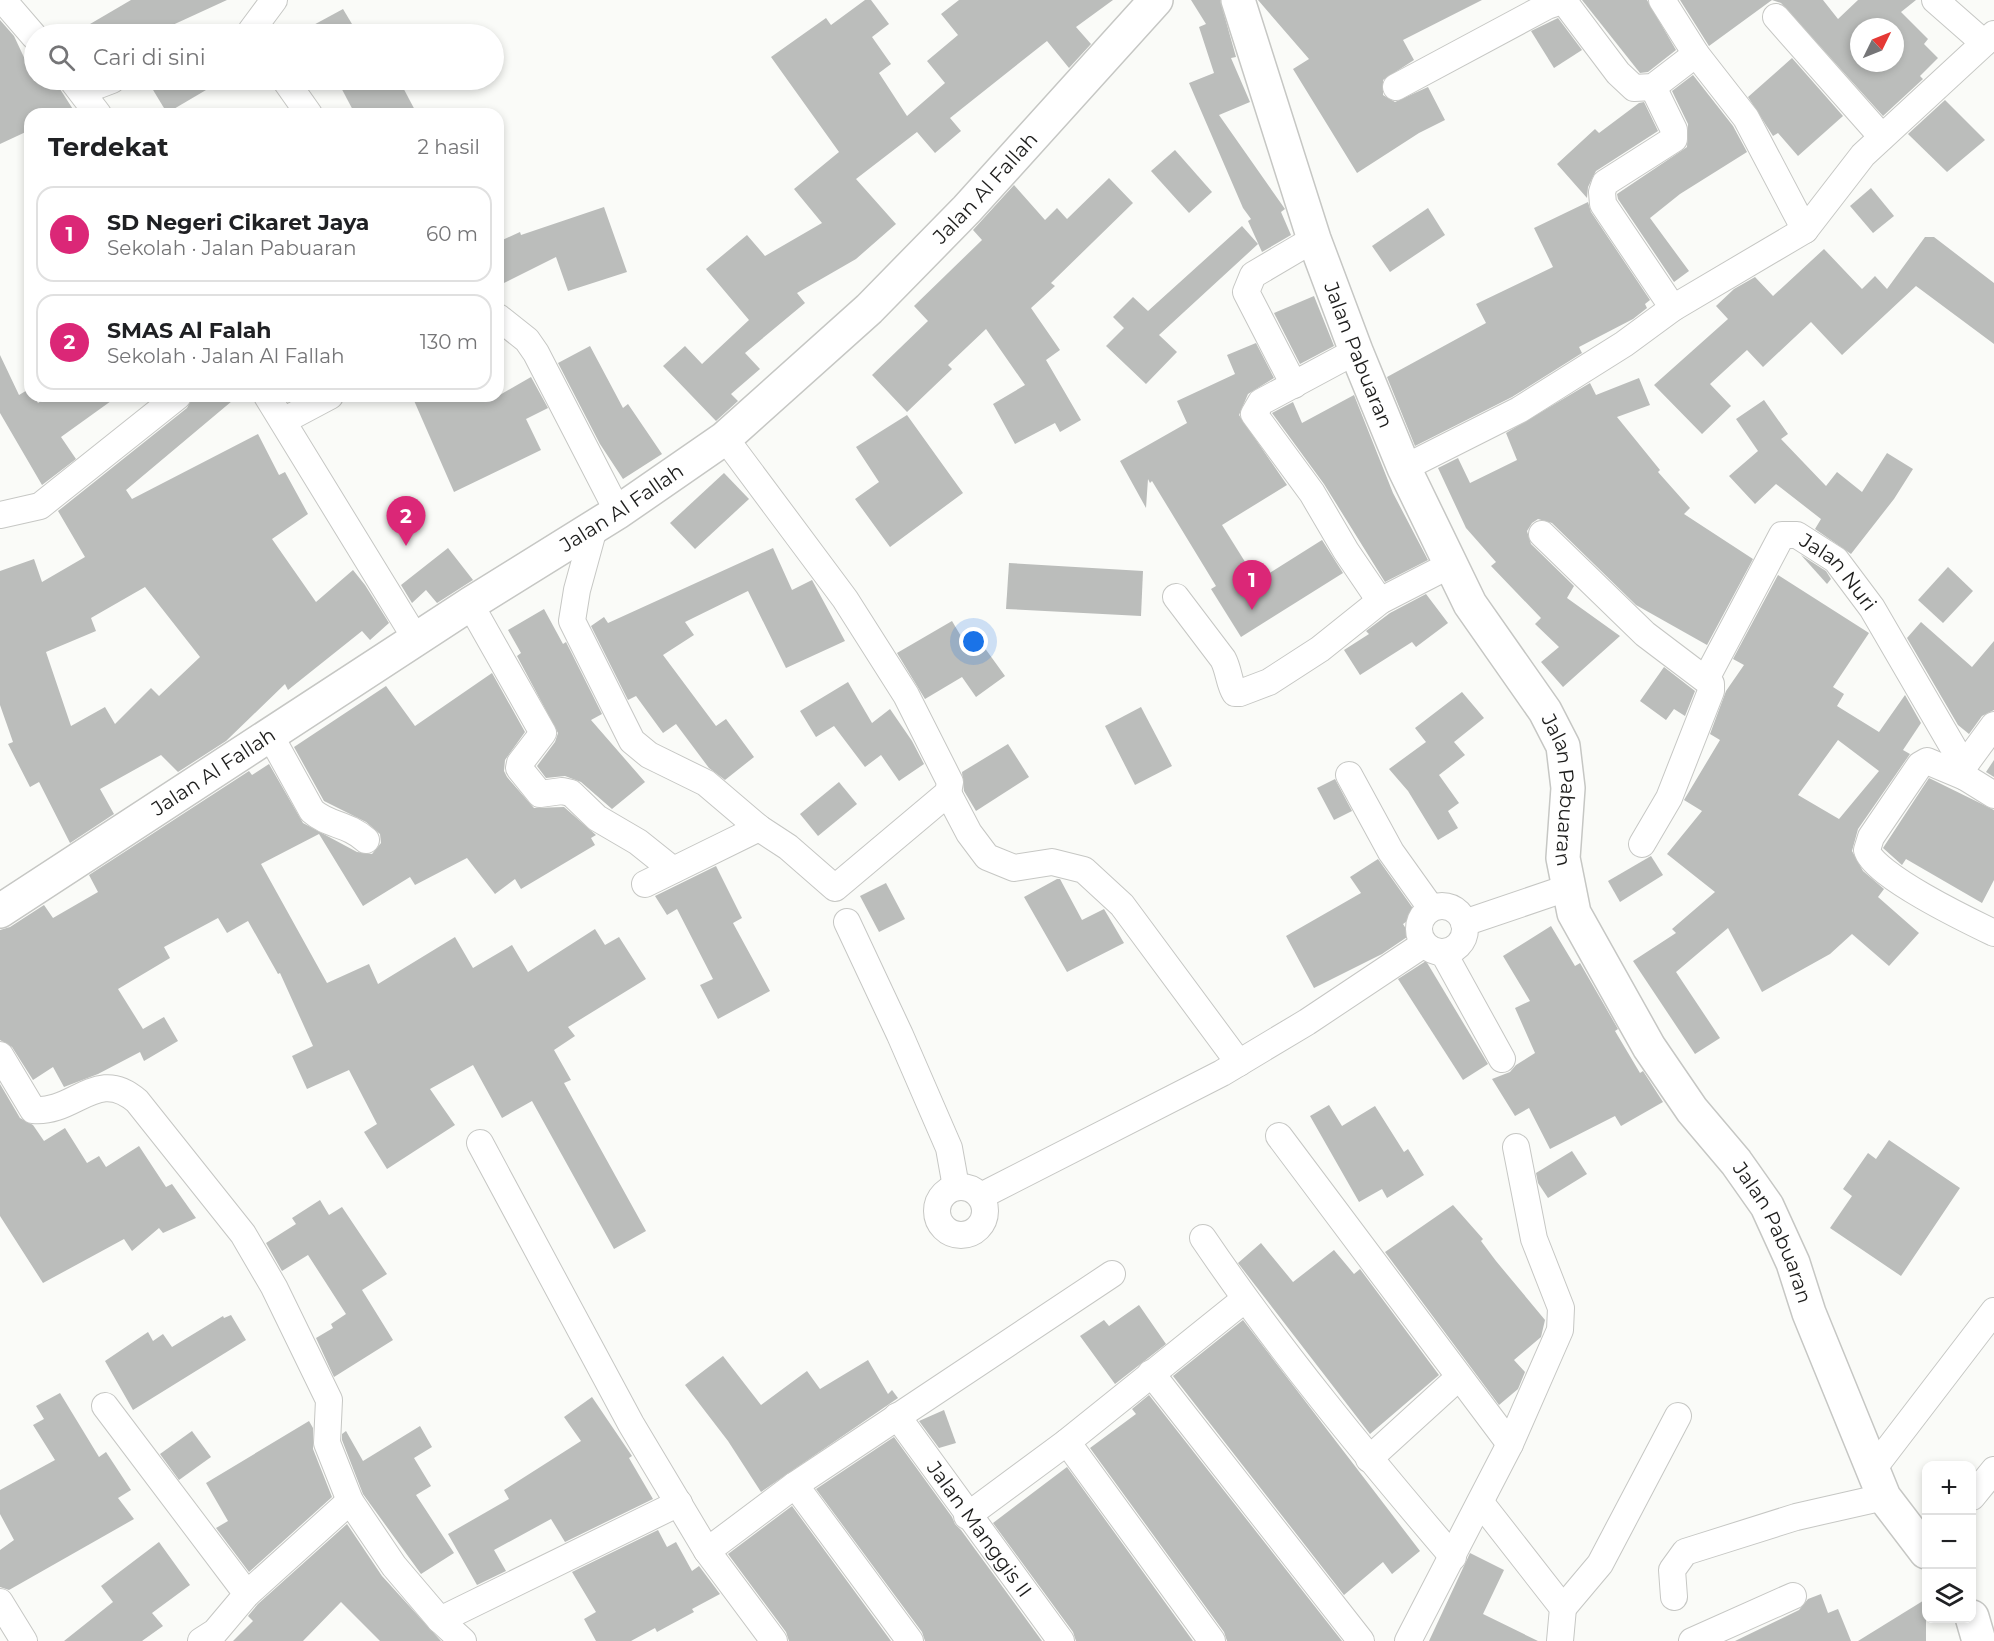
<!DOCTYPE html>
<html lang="id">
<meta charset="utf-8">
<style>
body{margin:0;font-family:Montserrat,sans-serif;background:#f6f6f6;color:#202124}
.controls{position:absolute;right:18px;bottom:18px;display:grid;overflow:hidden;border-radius:12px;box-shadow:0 3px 9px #0003}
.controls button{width:54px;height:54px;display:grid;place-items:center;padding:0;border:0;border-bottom:2px solid #e0e0e0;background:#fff;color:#202124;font:30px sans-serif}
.compass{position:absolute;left:1850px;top:18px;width:54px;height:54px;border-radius:50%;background:#fff;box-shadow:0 3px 9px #0003;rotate:47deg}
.you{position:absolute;left:974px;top:642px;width:21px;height:21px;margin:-15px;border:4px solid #fff;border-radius:50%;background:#1a73e8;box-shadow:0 0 0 9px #1a73e833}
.badge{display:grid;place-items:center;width:39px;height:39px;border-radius:50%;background:#db2777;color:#fff;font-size:20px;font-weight:700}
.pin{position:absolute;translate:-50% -50px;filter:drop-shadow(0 2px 3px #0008)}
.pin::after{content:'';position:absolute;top:32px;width:21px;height:18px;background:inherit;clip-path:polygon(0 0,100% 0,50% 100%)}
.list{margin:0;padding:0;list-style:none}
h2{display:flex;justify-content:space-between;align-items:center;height:78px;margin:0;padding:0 24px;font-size:26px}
h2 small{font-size:20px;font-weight:400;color:#757577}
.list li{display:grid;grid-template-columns:39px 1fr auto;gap:18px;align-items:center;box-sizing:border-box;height:96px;margin:0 12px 12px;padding:0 12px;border:2px solid #e0e0e0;border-radius:18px}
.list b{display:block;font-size:22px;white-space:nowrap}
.list p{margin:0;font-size:20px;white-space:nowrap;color:#757577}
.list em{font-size:20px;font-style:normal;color:#757577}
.icon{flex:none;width:33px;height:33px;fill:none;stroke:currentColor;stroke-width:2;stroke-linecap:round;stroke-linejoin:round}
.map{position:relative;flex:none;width:1994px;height:1641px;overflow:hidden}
.search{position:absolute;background:#fff;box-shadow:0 3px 9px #0003;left:24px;top:24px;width:480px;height:66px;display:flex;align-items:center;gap:15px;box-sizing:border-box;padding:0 21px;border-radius:33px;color:#757577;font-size:22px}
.panel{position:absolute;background:#fff;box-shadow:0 3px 9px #0003;left:24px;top:108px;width:480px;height:294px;border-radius:18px}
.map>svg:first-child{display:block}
.building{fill:#bbbdbb;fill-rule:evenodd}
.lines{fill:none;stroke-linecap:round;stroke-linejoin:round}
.street-casing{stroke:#c6c7c4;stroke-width:28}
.secondary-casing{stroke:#c6c7c4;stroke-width:36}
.street{stroke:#fff;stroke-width:26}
.secondary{stroke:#fff;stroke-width:33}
.labels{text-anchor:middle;stroke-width:6;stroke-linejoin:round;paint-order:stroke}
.street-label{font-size:20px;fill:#1d1d1c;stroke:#fff}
</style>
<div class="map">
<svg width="1994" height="1641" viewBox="0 0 1994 1641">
<rect width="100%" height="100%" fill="#fafbf8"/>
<g class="building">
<polygon points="131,0 227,0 153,34 73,34"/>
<polygon points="865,0 871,0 889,24 872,37 891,64 879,73 907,116 945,83 927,61 958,35 941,14 959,0 1113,0 1076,27 1091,44 1069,68 1047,41 950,118 961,131 935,153 917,132 856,179 896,224 856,259 797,293 805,303 745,353 760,369 731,394 738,401 716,421 663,366 685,346 702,364 749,320 706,269 747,235 765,256 822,223 794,189 839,152 771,57 826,18 831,25"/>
<polygon points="1191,0 1220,0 1236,57 1231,58 1250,102 1219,115 1285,209 1281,212 1291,235 1262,252 1248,221 1251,219 1243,208 1189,83 1214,73 1199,27 1206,24"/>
<polygon points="1258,0 1482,0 1403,40 1414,60 1383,80 1383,95 1395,102 1428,87 1445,120 1419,133 1357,173 1293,69 1309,59"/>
<polygon points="1582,0 1647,0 1676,50 1648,72 1640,73"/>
<path d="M1680,0h143l15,19 20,-19h58l-15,12 27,27 -4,5 14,14 -18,18 3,3 -40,37 -102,-113 -9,-3 -63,46zM1859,27h36v36h-36z"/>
<polygon points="343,9 358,34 312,34 308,28"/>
<polygon points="1558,18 1582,50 1554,68 1531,31"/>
<polygon points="0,20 14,36 29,68 34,66 34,80 57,80 60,89 76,114 30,114 30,130 0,144"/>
<polygon points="1792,58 1843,116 1798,156 1778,133 1773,136 1748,97"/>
<polygon points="1693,75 1733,126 1747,152 1680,194 1650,218 1689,271 1674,282 1618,199 1617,194 1687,147 1688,124 1672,91"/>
<polygon points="147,80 223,80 167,113"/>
<polygon points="337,80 399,80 417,114 355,114"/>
<polygon points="1945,100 1985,140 1947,172 1908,134"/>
<polygon points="1644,102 1658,131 1596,171 1588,187 1587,198 1557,164 1595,129 1599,133 1639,103"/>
<polygon points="1175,150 1212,192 1189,213 1151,171"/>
<polygon points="1109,178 1133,203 1051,283 1055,286 1031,308 1060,350 1046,360 1081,420 1060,432 1055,423 1015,444 993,404 1025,385 986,329 948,365 952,369 907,412 872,375 928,321 914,306 982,240 973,230 1014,185 1045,220 1057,208 1067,219"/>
<polygon points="1871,188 1894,216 1873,233 1850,206"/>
<polygon points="1588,202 1591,212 1650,300 1645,304 1647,308 1633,319 1579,347 1582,353 1512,397 1415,446 1387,377 1486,323 1476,304 1553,267 1534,228"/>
<polygon points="604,207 627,272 568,291 556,257 498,286 498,242 520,232 521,235"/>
<polygon points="1428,208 1445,235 1390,272 1372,246"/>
<polygon points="1242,226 1258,244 1159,335 1177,352 1146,384 1106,346 1124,328 1113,317 1133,297 1148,311"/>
<polygon points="1925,237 1934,237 1994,283 1994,344 1916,286 1842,355 1811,322 1763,367 1747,350 1710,384 1731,406 1702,434 1654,385 1728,319 1716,306 1734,289 1755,277 1773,296 1824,249 1862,289 1875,276 1887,289"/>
<polygon points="1314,296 1334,346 1300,364 1274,313"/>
<polygon points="1256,343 1274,378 1248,394 1239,415 1287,485 1222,525 1257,581 1322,540 1343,573 1241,637 1211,589 1216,586 1152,481 1150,483 1148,479 1146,508 1120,461 1187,423 1177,401 1235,374 1227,355"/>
<polygon points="590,346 623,408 628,404 662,454 623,479 600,444 558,363"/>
<polygon points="0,355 19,395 29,389 30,396 34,396 38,403 49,396 118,396 61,437 76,459 42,485 0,413"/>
<polygon points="531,377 548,408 526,419 541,450 454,492 412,396 498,396"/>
<polygon points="1639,378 1650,405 1617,417 1660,470 1658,472 1690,508 1684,514 1753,559 1707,645 1636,605 1552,523 1538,519 1532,523 1527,531 1531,544 1574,586 1567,598 1620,636 1563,687 1541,662 1559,647 1535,624 1541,618 1491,566 1496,562 1466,528 1438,468 1458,458 1470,483 1517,460 1506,433 1590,383 1596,395"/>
<polygon points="1354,395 1393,493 1428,560 1385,582 1324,484 1272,413 1293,402 1302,423"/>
<path d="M193,396h45l-112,94 6,9 126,-65 21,41 6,-3 23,42 -36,25 44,63 37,-32 12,15 24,38 -19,17 -8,-9 -74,59 -3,-6 -59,57 -48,31 -17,-17 -61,34 14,25 -44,29 -31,-61 -9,5 -22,-43 5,-2 -13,-37v-134l34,-12 8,23 43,-25 -27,-46 129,-103zM145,587l55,70 -41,39 -8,-8 -36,36 -10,-17 -34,19 -25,-74 50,-21 -5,-13z"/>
<polygon points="1764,400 1788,434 1781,439 1826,486 1837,472 1862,492 1887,453 1913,469 1894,499 1851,554 1815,529 1821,519 1776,484 1755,504 1729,476 1758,451 1736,419"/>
<polygon points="907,415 963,493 890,547 855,499 879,482 856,447"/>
<polygon points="724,473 749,499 695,549 670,523"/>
<polygon points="448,548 473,580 437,603 426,590 412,603 401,585"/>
<polygon points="773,548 792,590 812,580 845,641 786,668 748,591 685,622 694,635 663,655 716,726 726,719 754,757 725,780 709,768 676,724 663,733 636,696 628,700 591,626 604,617 608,623"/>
<polygon points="1801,555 1826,571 1831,579 1827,584"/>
<polygon points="1009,563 1143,571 1141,616 1006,609"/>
<polygon points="1948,567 1973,591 1943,623 1918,600"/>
<path d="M1778,575l91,58 -36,54 11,7 -7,12 42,26 26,-37 16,28 -18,27 7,4 -52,75 -6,22 11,20 21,18 -6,8 41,36 -30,33 -37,-32 -22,20 -68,38 -34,-64 -52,44 44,66 -25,16 -62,-93 43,-28 -4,-4 43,-37 -48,-38 35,-43 -18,-11 36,-60 -10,-6 16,-43 18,-26 -11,-6zM1838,740l41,31 -40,48 -41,-24z"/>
<polygon points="1426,594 1448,623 1416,647 1412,642 1360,675 1344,650 1369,634 1366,631 1390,613"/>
<polygon points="544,609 563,644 566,642 602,714 591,720 645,782 612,809 581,782 565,776 546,778 537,766 555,742 558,733 517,656 521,653 508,630"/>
<polygon points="952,621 968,648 979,640 1005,676 976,697 962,677 925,699 897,653"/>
<polygon points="1921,622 1972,667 1994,641 1994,710 1982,716 1969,734 1958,725 1907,638"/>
<polygon points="1664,667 1695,691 1685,716 1674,709 1666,720 1640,701"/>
<polygon points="492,673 525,732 505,760 504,771 507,777 534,808 564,807 596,835 591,838 595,845 521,889 515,879 495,894 467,858 415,885 410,877 363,906 319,834 261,864 327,983 369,964 378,984 455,937 473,968 512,945 528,972 595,929 605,945 619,937 646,979 568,1027 575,1036 554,1050 571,1080 564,1083 646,1231 614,1249 532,1101 502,1118 473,1065 430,1089 455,1125 387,1169 364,1132 377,1124 349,1070 307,1089 292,1056 313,1046 280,973 278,974 248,921 227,933 218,918 164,947 170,958 118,989 143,1029 164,1017 178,1041 144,1061 140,1052 98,1074 64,1087 53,1067 33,1080 12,1047 0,1040 0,930 10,927 44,905 53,918 98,892 89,875 249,771 252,775 269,764 303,823 357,852 372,854 381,843 380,834 366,822 324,801 294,747 386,686 415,726"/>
<polygon points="848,682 872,723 890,709 912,741 924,764 899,781 881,755 865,767 834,726 816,737 800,711"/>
<polygon points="1462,692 1484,718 1454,742 1465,755 1439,775 1459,803 1448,811 1458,828 1438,840 1408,791 1389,769 1426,742 1415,728"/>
<polygon points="1141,707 1172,766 1135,785 1105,726"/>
<polygon points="1008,744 1029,777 976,811 964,791 962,772"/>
<polygon points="1994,760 1994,777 1986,772"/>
<polygon points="1929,778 1994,810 1994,880 1982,903 1906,859 1902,865 1883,848"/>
<polygon points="1335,779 1352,811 1334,820 1317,788"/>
<polygon points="839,782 857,804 818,836 800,814"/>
<polygon points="1651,856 1663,875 1620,902 1608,881"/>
<polygon points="1378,859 1417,914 1403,924 1410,935 1382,954 1314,988 1286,936 1361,893 1350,877"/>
<polygon points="716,866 742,918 733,923 770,991 718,1019 700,985 713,979 677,909 667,915 655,896"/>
<polygon points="1057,879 1060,879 1082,920 1104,909 1124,943 1067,972 1024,897"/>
<polygon points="886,883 905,919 879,932 860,896"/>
<polygon points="1551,926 1575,966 1580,963 1618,1029 1615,1031 1640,1073 1643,1071 1663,1102 1621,1126 1615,1116 1550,1149 1529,1108 1515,1116 1492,1079 1510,1072 1516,1065 1535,1053 1515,1008 1530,1001 1503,956"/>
<polygon points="1426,961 1488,1064 1463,1080 1398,979"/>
<polygon points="0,1084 20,1118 33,1125 44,1141 65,1128 87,1163 99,1156 106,1167 139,1146 166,1187 172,1184 196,1218 163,1233 159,1228 132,1251 124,1239 43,1283 0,1216"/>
<polygon points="1329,1105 1342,1126 1375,1106 1404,1152 1408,1149 1424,1175 1387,1198 1382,1189 1359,1202 1310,1116"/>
<polygon points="1889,1140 1960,1188 1901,1276 1830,1228 1852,1196 1843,1189 1868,1153 1876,1159"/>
<polygon points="1572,1151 1587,1174 1548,1198 1538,1183 1536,1173"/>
<polygon points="320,1200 329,1215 342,1207 387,1274 362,1290 393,1340 334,1377 316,1338 333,1328 331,1324 346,1314 308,1255 282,1271 266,1243 296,1224 292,1218"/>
<polygon points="1453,1205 1483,1239 1481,1241 1496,1261 1545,1320 1541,1337 1514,1360 1525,1372 1518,1389 1499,1405 1385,1252"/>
<polygon points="1261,1243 1293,1282 1334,1250 1354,1274 1360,1269 1439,1375 1370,1434 1238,1263"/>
<polygon points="1139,1305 1166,1344 1115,1384 1080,1336 1104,1320 1109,1326"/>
<polygon points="231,1315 246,1340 133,1410 105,1361 148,1332 153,1341 163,1334 172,1347 223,1316 224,1318"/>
<polygon points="1243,1320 1420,1551 1392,1574 1383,1562 1344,1595 1173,1376"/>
<polygon points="723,1356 761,1405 807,1371 820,1389 868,1360 888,1394 892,1390 898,1398 761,1492 728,1441 685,1385"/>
<polygon points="60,1393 99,1457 106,1452 131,1490 118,1498 134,1519 9,1590 0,1587 0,1550 14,1540 0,1514 0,1490 55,1460 33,1425 44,1419 36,1406"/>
<polygon points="1149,1395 1342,1641 1227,1641 1224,1632 1090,1448 1136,1414 1132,1409"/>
<polygon points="592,1397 632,1456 629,1458 653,1499 565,1542 551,1519 494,1550 506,1571 477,1585 448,1534 509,1499 504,1490 581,1441 564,1417"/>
<polygon points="944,1410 956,1443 939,1448 919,1421"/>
<polygon points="309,1421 313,1428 313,1449 332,1497 249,1572 216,1528 228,1521 206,1483"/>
<polygon points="420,1426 432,1447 414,1458 431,1486 416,1495 454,1553 421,1574 363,1494 342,1440 342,1434 346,1431 363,1461"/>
<polygon points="192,1431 211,1457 179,1480 160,1454"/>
<polygon points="894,1437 952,1517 955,1524 961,1530 1042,1641 925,1641 922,1632 816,1489"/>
<polygon points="1067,1467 1193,1641 1076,1641 1073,1632 993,1523"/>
<polygon points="792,1506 891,1641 789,1641 786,1632 728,1554"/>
<polygon points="347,1524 382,1576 441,1641 380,1641 341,1602 303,1641 233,1641 253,1621 248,1616 258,1604"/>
<polygon points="658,1530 667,1547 676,1542 692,1571 699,1566 720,1594 692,1609 694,1612 657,1632 655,1628 631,1641 596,1641 584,1619 596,1612 572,1572"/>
<polygon points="159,1542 190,1585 152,1613 163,1626 142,1641 64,1641 113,1602 101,1586"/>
<polygon points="1470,1553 1504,1570 1483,1614 1538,1641 1429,1641"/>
<polygon points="1821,1594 1828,1613 1838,1609 1851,1641 1735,1641 1799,1610 1808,1599"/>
<polygon points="1926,1599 1926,1641 1858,1641"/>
</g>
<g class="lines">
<g class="street-casing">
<g id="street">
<polyline points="3,0 34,36"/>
<polyline points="1662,0 1696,54 1746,118 1805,230"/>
<polyline points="1935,0 1984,43"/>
<polyline points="1776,17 1882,137"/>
<polyline points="251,31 274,0"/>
<polyline points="72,80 98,114"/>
<polyline points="285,80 309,114"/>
<polyline points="1396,87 1547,6 1559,2 1566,4 1618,73 1634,88 1653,87 1696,54"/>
<polyline points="1653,87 1674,130 1674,139 1605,183 1602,192 1603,204 1673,308"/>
<polyline points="83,91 112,80"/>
<polyline points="498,317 527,340 536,353 618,512"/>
<polyline points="1356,351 1261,402 1254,414 1312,493 1346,551 1380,601"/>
<polyline points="1294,385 1246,292 1253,275 1314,239"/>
<polyline points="267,396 416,639"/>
<polyline points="283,421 330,396"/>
<polyline points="1404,468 1519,410 1624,344 1673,308 1805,230 1863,155 1994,34"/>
<polyline points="0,515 40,506 178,396"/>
<polyline points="594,528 577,590 572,621 632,741 649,755 706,783 759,828 788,847 835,888 948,793 950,782 906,695 845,599 725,438"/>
<polyline points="1542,534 1645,634 1711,684 1711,691 1669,798 1642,844"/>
<path d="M1176,597l47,62c6,11 6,25 12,34h5l29,-11 51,-33 60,-48 70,-36"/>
<polyline points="470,604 543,733 520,763 519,768 540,794 562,791 571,793 597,818 638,842 673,870"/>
<path id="s1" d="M1706,679l76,-144h15l39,25 36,48 92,158 1,11 29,18"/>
<path d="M270,735l42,76c17,15 35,12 54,29"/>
<polyline points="1964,766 1994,725"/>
<polyline points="1349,775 1391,852 1431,908"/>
<path d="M1965,777l-38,-16 -7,4 -49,72 -4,13c6,25 102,71 127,83"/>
<polyline points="948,793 969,833 987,857 1014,868 1052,862 1084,870 1122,905 1239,1063"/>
<polyline points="645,884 759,828"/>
<circle cx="1442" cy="929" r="23"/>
<polyline points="847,922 900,1035 949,1148 956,1187"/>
<polyline points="1464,923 1567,888"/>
<polyline points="1443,952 1502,1059"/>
<path d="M0,1055l33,55c42,4 64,-44 104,-9l106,133 31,53 55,113 -2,43 23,58 44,65 46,54 23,21"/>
<polyline points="1279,1136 1510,1444"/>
<polyline points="480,1143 631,1424 707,1551 774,1641"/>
<circle cx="961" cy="1211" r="24"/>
<polyline points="981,1196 1222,1073 1307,1022 1424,944"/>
<path d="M1203,1238c76,112 162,216 250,319"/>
<polyline points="1151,1373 1361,1641"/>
<polyline points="105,1406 247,1594"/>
<path id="s2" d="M897,1416l164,225"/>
<polyline points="1067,1442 1212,1641"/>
<polyline points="1369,1459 1458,1378"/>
<polyline points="1873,1469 1994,1311"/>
<polyline points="795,1485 910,1641"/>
<polyline points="1972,1497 1994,1470"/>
<polyline points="1481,1503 1563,1608 1560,1641"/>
<polyline points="967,1516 1067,1442 1245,1299"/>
<polyline points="707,1551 795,1485 1112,1274"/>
<polyline points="1674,1597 1672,1570 1685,1552 1796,1517 1884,1497"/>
<polyline points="0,1602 24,1641"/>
<polyline points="1563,1608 1600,1564 1678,1416"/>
<polyline points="440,1620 679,1503"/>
<polyline points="201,1641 215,1632 247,1594 350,1501"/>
<polyline points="1408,1641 1510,1444 1560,1330 1561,1308 1534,1239 1516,1147"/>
<polyline points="1692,1641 1793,1596"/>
</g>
</g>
<g class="secondary-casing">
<g id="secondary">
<path id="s3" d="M1238,0l76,239 42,112 48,117 66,136 75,107 18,35 5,42 -5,70 11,55 75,134 43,63 44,52 31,44 26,57 16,50 75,184 42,55"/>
<path id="s4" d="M0,911l470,-307 148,-92 107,-74 144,-129 98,-100 189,-209"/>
<polyline points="1972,1617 1979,1641"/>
</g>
</g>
<use href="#street" class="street"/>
<use href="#secondary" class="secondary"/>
</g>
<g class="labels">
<g class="street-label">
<text dy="7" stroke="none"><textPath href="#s4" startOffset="1227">Jalan Al Fallah</textPath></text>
<text dy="7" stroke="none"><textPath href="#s3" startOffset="375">Jalan Pabuaran</textPath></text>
<text dy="7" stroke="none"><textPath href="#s4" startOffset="741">Jalan Al Fallah</textPath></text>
<text dy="7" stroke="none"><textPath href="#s1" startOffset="234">Jalan Nuri</textPath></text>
<text dy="7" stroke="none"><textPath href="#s4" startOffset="255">Jalan Al Fallah</textPath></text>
<text dy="7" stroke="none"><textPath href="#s3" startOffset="861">Jalan Pabuaran</textPath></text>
<text dy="7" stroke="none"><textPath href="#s3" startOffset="1365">Jalan Pabuaran</textPath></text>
<text dy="7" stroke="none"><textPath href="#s2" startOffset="140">Jalan Manggis II</textPath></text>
</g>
</g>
</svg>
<div class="controls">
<button>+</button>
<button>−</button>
<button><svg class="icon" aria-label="layers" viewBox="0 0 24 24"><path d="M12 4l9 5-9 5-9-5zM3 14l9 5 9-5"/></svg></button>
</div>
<svg class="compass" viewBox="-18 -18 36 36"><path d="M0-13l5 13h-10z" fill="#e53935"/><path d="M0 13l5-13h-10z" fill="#757577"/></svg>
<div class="you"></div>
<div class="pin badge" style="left:1252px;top:610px">1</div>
<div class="pin badge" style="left:406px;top:546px">2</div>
<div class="search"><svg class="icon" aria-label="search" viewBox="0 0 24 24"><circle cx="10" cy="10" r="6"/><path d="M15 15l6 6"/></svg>Cari di sini</div>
<section class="panel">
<h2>Terdekat<small>2 hasil</small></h2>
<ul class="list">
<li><span class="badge">1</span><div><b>SD Negeri Cikaret Jaya</b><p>Sekolah · Jalan Pabuaran</p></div><em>60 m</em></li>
<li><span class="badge">2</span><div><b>SMAS Al Falah</b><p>Sekolah · Jalan Al Fallah</p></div><em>130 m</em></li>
</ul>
</section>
</div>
